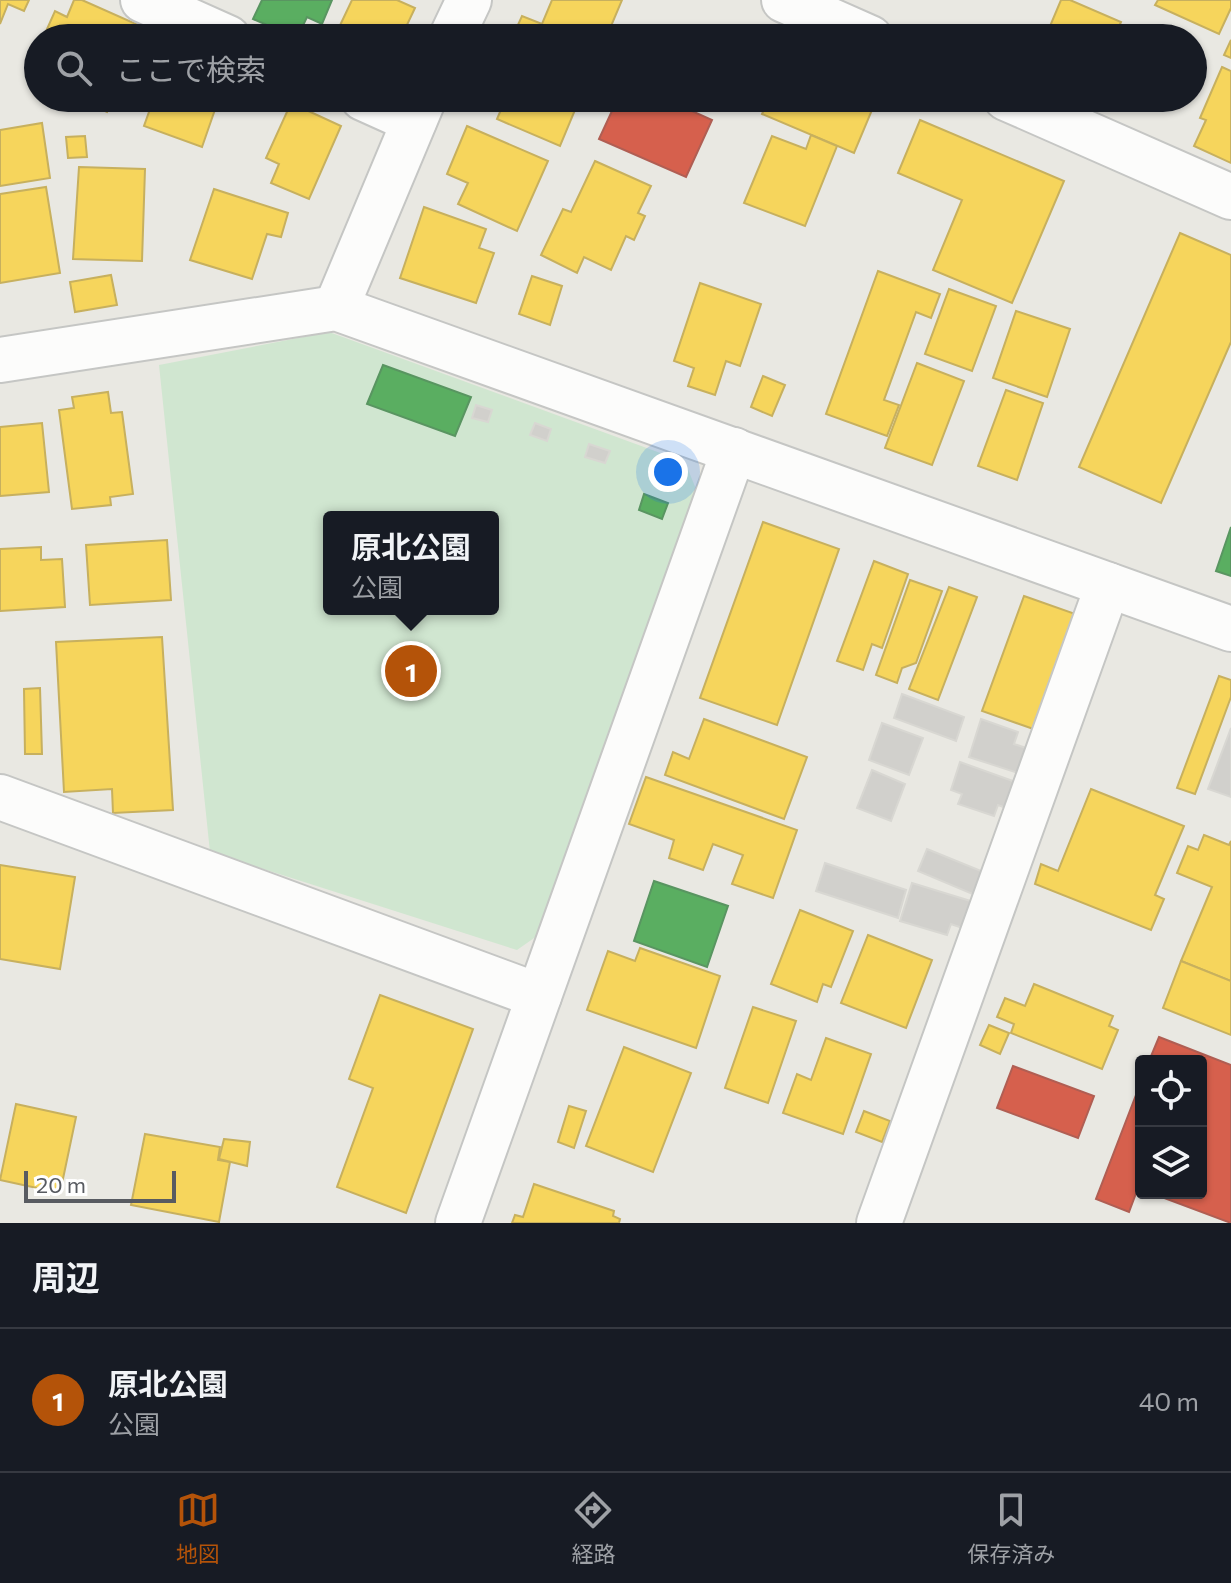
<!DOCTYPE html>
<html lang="ja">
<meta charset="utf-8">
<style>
body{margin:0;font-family:Commissioner,"Noto Sans JP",sans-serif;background:#242831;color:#f1f3f6}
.controls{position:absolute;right:24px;bottom:24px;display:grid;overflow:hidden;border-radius:8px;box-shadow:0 2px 6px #0004}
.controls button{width:72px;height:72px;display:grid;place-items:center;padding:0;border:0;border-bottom:2px solid #363941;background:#171b24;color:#f1f3f6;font:40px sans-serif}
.scale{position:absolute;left:24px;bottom:20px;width:152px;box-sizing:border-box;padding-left:8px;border:4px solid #585b61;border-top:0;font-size:22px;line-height:28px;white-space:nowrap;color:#585b61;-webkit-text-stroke:6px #fff;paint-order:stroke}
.you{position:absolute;left:668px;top:472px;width:28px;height:28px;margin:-20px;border:6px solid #fff;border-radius:50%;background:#1a73e8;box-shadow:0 0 0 12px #1a73e833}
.badge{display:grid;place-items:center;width:52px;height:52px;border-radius:50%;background:#b45309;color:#fff;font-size:26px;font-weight:700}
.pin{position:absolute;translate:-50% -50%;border:4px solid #fff;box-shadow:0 2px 8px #0006}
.popup{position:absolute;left:323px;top:511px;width:176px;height:104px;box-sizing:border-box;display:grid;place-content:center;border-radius:8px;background:#171b24;filter:drop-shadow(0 2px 6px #0005);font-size:26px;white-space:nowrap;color:#9ea1a6}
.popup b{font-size:30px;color:#f1f3f6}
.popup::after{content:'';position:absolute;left:50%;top:100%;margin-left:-16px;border:16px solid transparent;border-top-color:#171b24}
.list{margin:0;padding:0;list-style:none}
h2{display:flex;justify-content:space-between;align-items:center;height:104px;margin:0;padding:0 32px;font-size:34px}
h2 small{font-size:26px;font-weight:400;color:#9ea1a6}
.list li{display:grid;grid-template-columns:52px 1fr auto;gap:24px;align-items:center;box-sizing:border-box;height:144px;padding:0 32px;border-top:2px solid #363941}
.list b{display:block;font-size:30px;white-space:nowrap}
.list p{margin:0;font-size:26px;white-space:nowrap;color:#9ea1a6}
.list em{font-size:26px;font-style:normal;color:#9ea1a6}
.icon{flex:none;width:44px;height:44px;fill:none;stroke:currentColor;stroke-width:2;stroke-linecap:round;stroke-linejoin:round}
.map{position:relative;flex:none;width:1231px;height:1223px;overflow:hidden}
.search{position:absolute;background:#171b24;box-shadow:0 2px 6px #0004;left:24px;right:24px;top:24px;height:88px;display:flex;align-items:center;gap:20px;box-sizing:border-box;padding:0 28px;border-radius:44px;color:#9ea1a6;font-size:30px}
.sheet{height:248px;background:#171b24}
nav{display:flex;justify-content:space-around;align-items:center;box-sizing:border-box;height:112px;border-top:2px solid #363941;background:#171b24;font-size:22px;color:#9ea1a6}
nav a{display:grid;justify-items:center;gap:4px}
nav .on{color:#b45309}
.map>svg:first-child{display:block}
.green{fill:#d0e6d0;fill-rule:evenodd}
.homes{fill:#f6d55c;stroke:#c7b05e;stroke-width:2}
.shops{fill:#d6604d;stroke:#b05e53;stroke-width:2}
.public{fill:#5aae61;stroke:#599561;stroke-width:2}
.building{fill:#d1d0cc;stroke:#d8d7d2;stroke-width:2}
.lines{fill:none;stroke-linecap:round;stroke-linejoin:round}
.minor-casing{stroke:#c5c6c4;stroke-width:48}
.minor{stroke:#fcfcfb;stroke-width:44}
</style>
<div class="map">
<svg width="1231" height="1223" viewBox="0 0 1231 1223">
<rect width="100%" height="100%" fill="#e9e8e2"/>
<path class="green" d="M329,332l356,130 11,27 -159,447 -20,14 -307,-98 -51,-487zM329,517h164v92h-164z"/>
<g class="homes">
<polygon points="0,0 29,0 24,11 8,4 0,24"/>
<polygon points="74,0 82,0 145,28 141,38 43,38 55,11 67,17"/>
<polygon points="352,0 397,0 415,8 405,29 415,34 413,38 334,38"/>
<polygon points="552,0 622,0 606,38 512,38 522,16 542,24"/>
<polygon points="1061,0 1070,0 1121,22 1114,38 1102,35 1101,38 1045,38"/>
<polygon points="1158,0 1231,0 1231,8 1219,34 1155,5"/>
<polygon points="1231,40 1231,58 1224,55"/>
<polygon points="1222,67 1231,71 1231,163 1194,146 1206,120 1200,118"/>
<polygon points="77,98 114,98 107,112"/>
<polygon points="154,98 164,101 165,98 219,98 202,147 144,126"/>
<polygon points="238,98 258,98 255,105"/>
<polygon points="506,98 580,98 560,146 497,119"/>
<polygon points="769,98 877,98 854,153 762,114"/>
<polygon points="1124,98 1150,98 1146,108"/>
<polygon points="291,103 341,126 309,199 271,183 279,164 266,158"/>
<polygon points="920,120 1064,181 1012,303 933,270 962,200 898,173"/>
<polygon points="42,123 50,178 0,186 0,130"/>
<polygon points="467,126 548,161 517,231 458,204 468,183 447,174"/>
<polygon points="811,135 837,146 805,226 744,203 772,136 806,149"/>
<polygon points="85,136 87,157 68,158 66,137"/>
<polygon points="595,161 651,186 638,213 645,216 634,240 626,236 611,270 584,257 577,273 541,255 563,209 571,212"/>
<polygon points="79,167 145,169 142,261 73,259"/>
<polygon points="46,187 60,273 0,283 0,194"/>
<polygon points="214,189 288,213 281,237 267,234 252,279 190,260"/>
<polygon points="424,207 486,229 479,248 494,253 476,303 400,278"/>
<polygon points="1180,233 1231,255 1231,342 1161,503 1079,467"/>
<polygon points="878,271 940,294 931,318 916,312 884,400 899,405 887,436 826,414"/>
<polygon points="111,275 117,305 75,312 70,282"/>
<polygon points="532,276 562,286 550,325 519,314"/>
<polygon points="700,283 761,304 740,366 726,361 715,395 688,386 694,368 674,361"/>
<polygon points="949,289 996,306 972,371 925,354"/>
<polygon points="1016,311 1070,329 1047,397 993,378"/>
<polygon points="917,363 964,381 932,465 885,448"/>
<polygon points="763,376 785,385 772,416 751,407"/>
<polygon points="1006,390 1043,403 1017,480 978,466"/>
<polygon points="108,392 111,413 122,412 133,494 110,497 111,505 72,509 59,410 74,408 72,397"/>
<polygon points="42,423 49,492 0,496 0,427"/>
<polygon points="763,522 839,549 777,725 700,698"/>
<polygon points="167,540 171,600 90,605 86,545"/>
<polygon points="41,547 41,560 62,559 65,607 0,611 0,549"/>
<polygon points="874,561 908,574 882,648 872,644 863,670 837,661"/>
<polygon points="910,580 942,591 916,663 902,668 897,683 876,675"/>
<polygon points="949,587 977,597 938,700 909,689"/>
<polygon points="1024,596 1081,616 1039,731 982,711"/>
<polygon points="162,637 173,810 113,813 112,789 64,792 56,642"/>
<polygon points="1219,676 1231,680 1231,697 1195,794 1177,788"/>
<polygon points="40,688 42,754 25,754 24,689"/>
<polygon points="704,719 807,757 784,819 665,775 673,752 689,759"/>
<polygon points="646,777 797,830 773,898 732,884 743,855 713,844 703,870 669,858 674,840 629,824"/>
<polygon points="1091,789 1184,826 1155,895 1164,899 1151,930 1035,884 1041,864 1058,871"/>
<polygon points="1204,835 1229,845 1231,841 1231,981 1181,961 1212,887 1177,873 1188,846 1198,850"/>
<polygon points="0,865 75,877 60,969 0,959"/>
<polygon points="800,910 853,931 831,987 823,984 817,1002 771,984"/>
<polygon points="868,935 932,960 906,1028 841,1003"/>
<polygon points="640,948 720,976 696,1048 587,1010 608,951 635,961"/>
<polygon points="1181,961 1231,981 1231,1035 1163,1008"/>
<polygon points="1034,984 1113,1016 1109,1026 1118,1030 1102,1069 1011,1033 1014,1024 997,1017 1005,998 1025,1006"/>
<polygon points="380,995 473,1029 406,1213 337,1187 373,1088 349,1079"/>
<polygon points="753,1007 796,1021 768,1103 725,1088"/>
<polygon points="989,1025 1009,1033 1000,1054 980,1045"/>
<polygon points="826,1038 871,1054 843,1134 783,1113 797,1074 811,1080"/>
<polygon points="624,1047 691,1073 653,1172 586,1146"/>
<polygon points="16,1104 76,1117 60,1193 0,1180"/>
<polygon points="569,1106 586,1111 574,1148 558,1142"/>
<polygon points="864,1111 890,1121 882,1142 856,1132"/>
<polygon points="145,1134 220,1147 218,1160 230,1162 219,1222 131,1205"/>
<polygon points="224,1139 250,1142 247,1166 219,1159"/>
<polygon points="534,1184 614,1211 613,1216 620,1219 619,1223 512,1223 515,1215 523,1217"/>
</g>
<g class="shops">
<polygon points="618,98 663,98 712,120 686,177 599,139"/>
<polygon points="1159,1037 1231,1065 1231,1223 1151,1193 1201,1193 1201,1061 1149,1061"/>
<polygon points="1013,1066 1094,1096 1078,1138 997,1108"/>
<polygon points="1141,1082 1141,1189 1138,1188 1129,1212 1096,1199"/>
</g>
<g class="public">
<polygon points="262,0 332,0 322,24 307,17 297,38 253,19"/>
<polygon points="383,365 471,397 455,436 367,404"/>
<polygon points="644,494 668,503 662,519 639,510"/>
<polygon points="1231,527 1231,576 1216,571"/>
<polygon points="654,881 728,906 707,967 634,941"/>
</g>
<g class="building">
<polygon points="476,405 492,410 488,422 472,418"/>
<polygon points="535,423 551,429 547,441 530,435"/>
<polygon points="589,444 610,451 605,463 585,457"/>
<polygon points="902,694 964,717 956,741 894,718"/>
<polygon points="981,719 1018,732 1014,744 1035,751 1027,776 969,757"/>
<polygon points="882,723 923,738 909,775 869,760"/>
<polygon points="1231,728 1231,797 1208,789"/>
<polygon points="960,762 1024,785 1014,811 998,805 994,816 958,804 962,794 951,790"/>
<polygon points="872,770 905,784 891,821 857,808"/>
<polygon points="927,849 991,875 982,898 918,871"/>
<polygon points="825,863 906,890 898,918 816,891"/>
<polygon points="912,883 977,903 968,930 951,924 947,935 900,921"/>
</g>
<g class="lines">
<g class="minor-casing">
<g id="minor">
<polyline points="143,0 228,38"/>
<polyline points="784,0 870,38"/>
<polyline points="451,38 469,0"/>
<polyline points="363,98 414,121"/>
<polyline points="1006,98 1231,197"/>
<polyline points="336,308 424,98"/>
<polyline points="0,360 336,308 1231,629"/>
<polyline points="0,797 539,996"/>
<polyline points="458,1223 734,450"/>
<polyline points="879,1223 1108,585"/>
</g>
</g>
<use href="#minor" class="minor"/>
</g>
</svg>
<div class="controls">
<button><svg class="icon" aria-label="locate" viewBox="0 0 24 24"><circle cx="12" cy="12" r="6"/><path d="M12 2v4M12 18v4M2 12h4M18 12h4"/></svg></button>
<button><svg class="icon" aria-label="layers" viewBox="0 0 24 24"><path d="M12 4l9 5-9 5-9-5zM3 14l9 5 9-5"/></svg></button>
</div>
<div class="scale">20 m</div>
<div class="you"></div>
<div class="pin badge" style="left:411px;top:671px">1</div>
<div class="popup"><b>原北公園</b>公園</div>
<div class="search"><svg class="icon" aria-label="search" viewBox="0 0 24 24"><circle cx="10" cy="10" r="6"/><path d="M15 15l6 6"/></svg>ここで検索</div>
</div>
<section class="sheet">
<h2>周辺<small></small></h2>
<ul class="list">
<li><span class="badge">1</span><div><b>原北公園</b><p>公園</p></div><em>40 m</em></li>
</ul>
</section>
<nav>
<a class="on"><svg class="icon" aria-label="map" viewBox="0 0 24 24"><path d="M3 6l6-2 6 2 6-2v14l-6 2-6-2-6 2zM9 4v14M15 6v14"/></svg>地図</a>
<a><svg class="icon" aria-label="directions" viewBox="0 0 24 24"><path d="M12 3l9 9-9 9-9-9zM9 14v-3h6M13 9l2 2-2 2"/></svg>経路</a>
<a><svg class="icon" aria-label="saved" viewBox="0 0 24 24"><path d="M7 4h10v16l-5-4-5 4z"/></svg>保存済み</a>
</nav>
